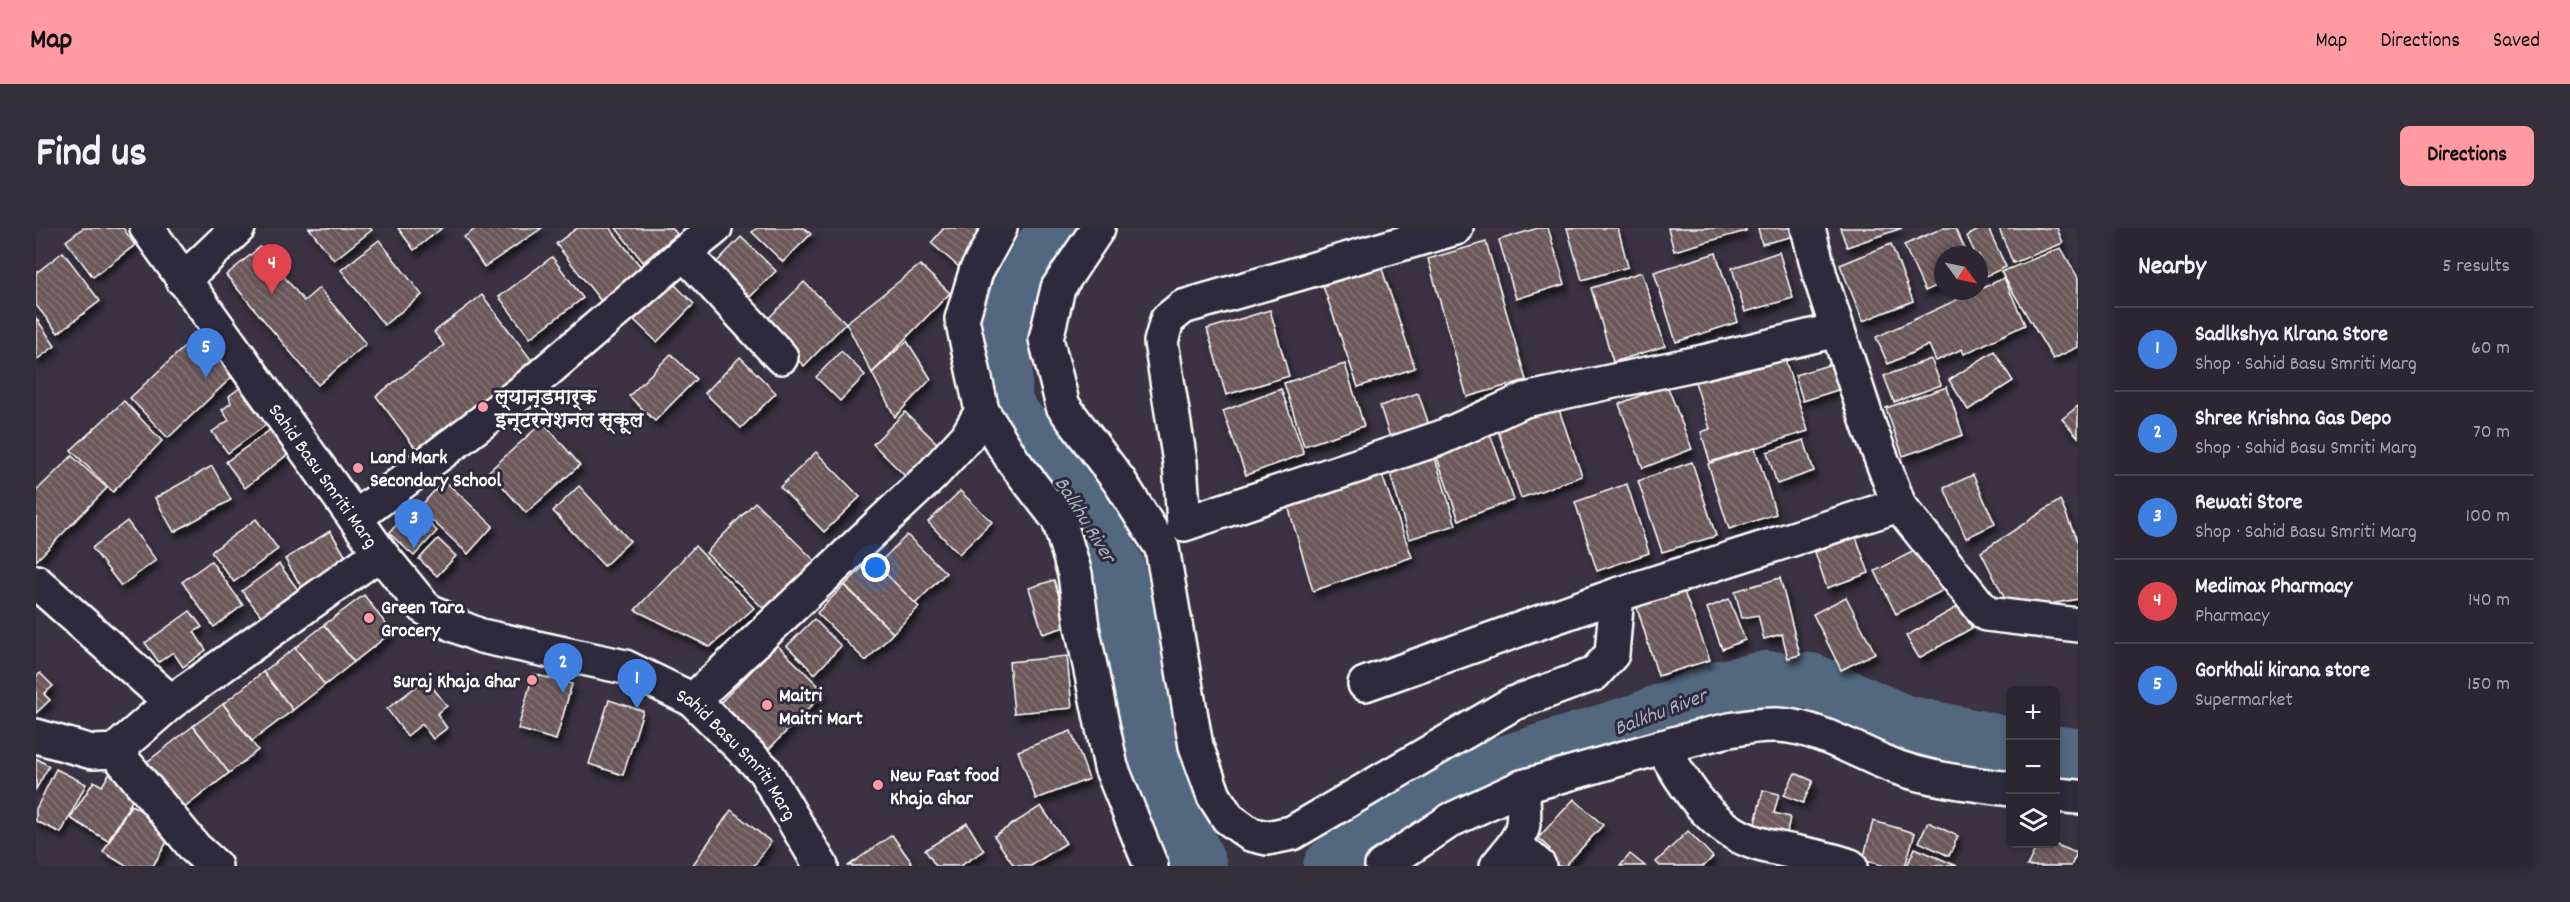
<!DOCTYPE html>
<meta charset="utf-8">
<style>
body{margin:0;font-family:Dekko,"Playpen Sans Deva",sans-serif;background:#342e3a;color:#f1f3f6}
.controls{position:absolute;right:18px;bottom:18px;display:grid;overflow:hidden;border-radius:9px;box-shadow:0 3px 9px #0003}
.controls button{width:54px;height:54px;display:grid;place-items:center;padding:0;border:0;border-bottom:2px solid #48434d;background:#2c2632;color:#f1f3f6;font:30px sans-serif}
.compass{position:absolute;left:1898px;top:18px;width:54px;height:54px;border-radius:50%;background:#2c2632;box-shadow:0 3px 9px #0003;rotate:123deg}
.you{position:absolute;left:840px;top:340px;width:21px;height:21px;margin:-15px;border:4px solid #fff;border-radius:50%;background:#1a73e8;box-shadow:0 0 0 9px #1a73e833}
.badge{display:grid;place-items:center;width:39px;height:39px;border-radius:50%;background:#ff9aa2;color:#fff;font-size:20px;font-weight:700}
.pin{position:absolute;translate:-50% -50px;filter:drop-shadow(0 2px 3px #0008)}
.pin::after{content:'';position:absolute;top:32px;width:21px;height:18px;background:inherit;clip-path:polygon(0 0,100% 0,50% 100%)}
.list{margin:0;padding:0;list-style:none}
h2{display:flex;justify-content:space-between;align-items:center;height:78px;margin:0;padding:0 24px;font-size:26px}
h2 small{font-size:20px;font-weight:400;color:#a6a5ac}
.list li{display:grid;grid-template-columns:39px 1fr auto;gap:18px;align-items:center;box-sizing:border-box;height:84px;padding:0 24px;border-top:2px solid #48434d}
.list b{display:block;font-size:22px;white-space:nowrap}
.list p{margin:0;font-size:20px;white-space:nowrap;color:#a6a5ac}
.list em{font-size:20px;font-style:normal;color:#a6a5ac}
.icon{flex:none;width:33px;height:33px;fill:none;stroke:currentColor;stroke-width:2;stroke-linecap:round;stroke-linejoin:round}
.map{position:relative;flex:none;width:2042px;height:638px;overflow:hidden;border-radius:9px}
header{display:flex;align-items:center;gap:36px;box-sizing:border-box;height:84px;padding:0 30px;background:#ff9aa2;color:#111}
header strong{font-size:28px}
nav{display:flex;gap:33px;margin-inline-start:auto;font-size:21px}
.intro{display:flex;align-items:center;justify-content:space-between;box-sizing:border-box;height:144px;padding:0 36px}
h1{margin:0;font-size:42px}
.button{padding:15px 27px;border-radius:9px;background:#ff9aa2;color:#111;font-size:21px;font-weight:700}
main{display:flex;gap:36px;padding:0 36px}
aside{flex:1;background:#2c2632;border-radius:9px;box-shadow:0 3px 9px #0003}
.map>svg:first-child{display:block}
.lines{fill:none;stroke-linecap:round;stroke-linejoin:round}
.river{stroke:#53687e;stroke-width:56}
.building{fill:url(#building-back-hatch);stroke:#fff;stroke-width:1.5;filter:url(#shadow)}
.minor-casing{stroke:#fff;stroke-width:38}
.minor{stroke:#2f2a3d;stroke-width:33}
.poi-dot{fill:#ff9aa2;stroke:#2f2a3d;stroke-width:2}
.labels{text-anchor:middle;stroke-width:6;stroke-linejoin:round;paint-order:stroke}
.poi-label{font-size:20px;font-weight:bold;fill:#fff;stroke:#2f2a3d;text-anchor:start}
.street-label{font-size:20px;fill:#fff;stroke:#2f2a3d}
.water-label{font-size:21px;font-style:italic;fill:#a9b4be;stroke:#2f2a3d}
</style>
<header>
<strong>Map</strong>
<nav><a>Map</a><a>Directions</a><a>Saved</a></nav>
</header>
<div class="intro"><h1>Find us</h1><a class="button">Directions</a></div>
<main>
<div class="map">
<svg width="2042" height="638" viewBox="0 0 2042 638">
<defs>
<pattern id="building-back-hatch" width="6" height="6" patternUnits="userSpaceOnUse" patternTransform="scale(1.5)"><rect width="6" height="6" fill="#6c595a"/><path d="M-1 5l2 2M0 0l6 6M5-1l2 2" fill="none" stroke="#827273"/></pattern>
<filter id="shadow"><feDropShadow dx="3.5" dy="6" stdDeviation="3" flood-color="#0009"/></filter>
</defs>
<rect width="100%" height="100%" fill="#3b3343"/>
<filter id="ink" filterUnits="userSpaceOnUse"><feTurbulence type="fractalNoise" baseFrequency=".0167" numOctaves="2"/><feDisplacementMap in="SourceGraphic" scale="12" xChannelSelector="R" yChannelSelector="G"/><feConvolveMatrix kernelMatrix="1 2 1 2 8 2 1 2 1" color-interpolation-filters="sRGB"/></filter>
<g filter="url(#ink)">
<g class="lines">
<g class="river">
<polyline points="1023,0 1007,20 969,92 968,177 1047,279 1081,340 1119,536 1163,638"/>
<polyline points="2020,526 2042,528"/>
<polyline points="1295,638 1366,584 1420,551 1603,493 1680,461 1730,451 1775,453 1868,495 1974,517"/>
</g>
</g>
<g class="building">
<polygon points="47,0 87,0 99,17 57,49 30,13"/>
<polygon points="273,0 334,0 336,2 298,32"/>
<polygon points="362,0 406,0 378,22"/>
<polygon points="441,0 506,0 448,39 428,9"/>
<polygon points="541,0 574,0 609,44 568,77 520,16"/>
<polygon points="580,0 636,0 641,6 607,34"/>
<polygon points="721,0 768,0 775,6 747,34 716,4"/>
<polygon points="908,0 955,0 923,39 895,15"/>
<polygon points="1502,0 1512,0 1529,56 1480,71 1463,12"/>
<polygon points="1531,0 1582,0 1592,39 1546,52"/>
<polygon points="1632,0 1710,0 1710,3 1638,23"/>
<polygon points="1722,0 1757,0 1759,8 1726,16"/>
<polygon points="1804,0 1866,0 1811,19"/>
<polygon points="1907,0 1919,0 1932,27 1907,27 1907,55 1889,63 1868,17"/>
<polygon points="1946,0 1952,0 1970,39 1950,48 1943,27 1940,27 1931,8"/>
<polygon points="1963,0 2021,0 2027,15 1977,35"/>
<polygon points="705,9 740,43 708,75 673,42"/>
<polygon points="343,12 386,67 348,97 305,42"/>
<polygon points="1450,14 1490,152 1431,169 1392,31"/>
<polygon points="1855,16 1877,73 1827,93 1804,37"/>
<polygon points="224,19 268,73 283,60 330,116 282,157 190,47"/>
<polygon points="2025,20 2042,50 2042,119 2017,131 1965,44"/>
<polygon points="27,24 64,73 22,105 0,77 0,45"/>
<polygon points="1743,24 1757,70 1709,84 1696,40"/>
<polygon points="1680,25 1702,94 1640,114 1618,44"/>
<polygon points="516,29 547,70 494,110 463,69"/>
<polygon points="884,37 914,65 836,145 810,95"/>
<polygon points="1345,38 1379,140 1322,159 1287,58"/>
<polygon points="1606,44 1629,118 1577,134 1555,60"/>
<polygon points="630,48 658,76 621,114 592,86"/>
<polygon points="1968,50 1989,97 1928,126 1926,121 1900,133 1893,117 1852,136 1840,109"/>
<polygon points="768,54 810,95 768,138 726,97"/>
<polygon points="446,67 500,138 383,225 340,168 408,117 398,104"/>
<polygon points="1234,82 1253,148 1190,167 1171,101"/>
<polygon points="0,90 19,118 0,132"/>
<polygon points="161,107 198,147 132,210 94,170"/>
<polygon points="871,113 895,151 859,189 836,145"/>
<polygon points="1746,122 1772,203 1674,234 1665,204 1674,201 1658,151"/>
<polygon points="805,123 829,147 804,173 780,149"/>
<polygon points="1958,123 1977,153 1932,182 1913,152"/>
<polygon points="635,126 660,151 619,193 593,168"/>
<polygon points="704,129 740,165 705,200 669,165"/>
<polygon points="1895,131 1905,157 1858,174 1848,148"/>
<polygon points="1806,133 1814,158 1767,173 1759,147"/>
<polygon points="1309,136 1328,198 1268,218 1248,155"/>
<polygon points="212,154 239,190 192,225 176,204 193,192 186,182 195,175 193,168"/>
<polygon points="1631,157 1656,221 1607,240 1583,176"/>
<polygon points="1911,159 1927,207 1867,228 1850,180"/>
<polygon points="1245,161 1268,226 1210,247 1187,183"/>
<polygon points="1382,165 1396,205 1357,219 1344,178"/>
<polygon points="88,173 126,213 77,264 35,222"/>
<polygon points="1520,173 1546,248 1485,270 1459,194"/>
<polygon points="2042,178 2042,209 2026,191"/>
<polygon points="869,184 903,217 871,250 837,216"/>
<polygon points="507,194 544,237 490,285 453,243"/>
<polygon points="238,199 256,223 209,260 190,234"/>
<polygon points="1454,206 1478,272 1423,292 1400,227"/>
<polygon points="1768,212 1778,243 1741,256 1731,224"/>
<polygon points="1719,220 1740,286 1693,301 1672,236"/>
<polygon points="780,224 824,269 788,304 744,259"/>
<polygon points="1398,227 1420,297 1373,311 1353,241"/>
<polygon points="36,228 71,260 0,333 0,263"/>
<polygon points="1656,234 1680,308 1626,324 1602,253"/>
<polygon points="176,238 195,272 138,304 119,270"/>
<polygon points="1344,242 1376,329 1277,363 1250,271"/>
<polygon points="1937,247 1959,296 1930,310 1908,260"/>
<polygon points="408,252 457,298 432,326 383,280"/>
<polygon points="1591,256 1613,325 1561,343 1539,274"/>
<polygon points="543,258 594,313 568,338 517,283"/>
<polygon points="924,263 956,294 923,326 892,294"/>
<polygon points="2024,272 2042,315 2042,371 1975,383 1945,324"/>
<polygon points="719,274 779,333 730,383 670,325"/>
<polygon points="377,279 401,303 378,328 353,305"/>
<polygon points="220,291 242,321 198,354 175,324"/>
<polygon points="91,293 120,332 85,358 56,320"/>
<polygon points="294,303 312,332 266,360 249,331"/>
<polygon points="871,307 910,345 879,376 841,337"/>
<polygon points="1820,309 1833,345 1791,360 1779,324"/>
<polygon points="402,311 420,328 401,348 383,331"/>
<polygon points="659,318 718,380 674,419 599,382"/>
<polygon points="1884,320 1906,363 1860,386 1839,343"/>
<polygon points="835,331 883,379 857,405 809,357"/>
<polygon points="175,333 207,377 178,399 146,354"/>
<polygon points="243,336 269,371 233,398 206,363"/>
<polygon points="1744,350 1764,427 1752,430 1746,406 1728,411 1722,387 1706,390 1699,363"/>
<polygon points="1018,352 1032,398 1007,406 993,360"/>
<polygon points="808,357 857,405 830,433 781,385"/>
<polygon points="1648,364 1674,432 1622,448 1600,376"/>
<polygon points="328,367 356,404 318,434 288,397"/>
<polygon points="1810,369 1839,425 1805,442 1777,386"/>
<polygon points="1693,371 1709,412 1686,421 1671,380"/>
<polygon points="1923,378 1936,400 1883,430 1870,408"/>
<polygon points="154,383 166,399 158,404 170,422 147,439 137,424 123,434 109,415"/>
<polygon points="778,391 805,418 779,446 751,418"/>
<polygon points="288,397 318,434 289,457 259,420"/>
<polygon points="741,417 789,464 733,521 685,474"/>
<polygon points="259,420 289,457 257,482 227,444"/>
<polygon points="1031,428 1036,480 978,485 973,434"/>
<polygon points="227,444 257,482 216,513 187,476"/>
<polygon points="4,445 17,458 8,466 14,472 0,485 0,449"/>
<polygon points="497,446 536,456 520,512 482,501"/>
<polygon points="390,451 411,478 401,486 411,500 397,511 386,496 371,508 351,481"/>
<polygon points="573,472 607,483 587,547 553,536"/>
<polygon points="187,476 222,522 193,545 157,498"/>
<polygon points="157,498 193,545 147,581 111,534"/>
<polygon points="1035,503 1053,551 1000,571 982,523"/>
<polygon points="0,530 13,538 0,561"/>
<polygon points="20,541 50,556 25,605 0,593 0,581"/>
<polygon points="75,543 103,561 72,613 34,590 58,553 66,558"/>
<polygon points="1759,545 1777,553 1767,575 1748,567"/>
<polygon points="1727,562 1743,566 1738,585 1754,589 1749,615 1716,608"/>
<polygon points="1538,571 1567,597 1529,638 1516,638 1506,629 1514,621 1502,610"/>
<polygon points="95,577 138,602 117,638 90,638 67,624"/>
<polygon points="1005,578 1030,615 995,638 978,638 958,608"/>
<polygon points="695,582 735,614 718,638 656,638"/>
<polygon points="1837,593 1879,605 1869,638 1849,638 1827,632"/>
<polygon points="1892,594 1922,608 1913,628 1883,614"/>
<polygon points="931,595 948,623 924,638 900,638 889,622"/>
<polygon points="1652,603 1677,629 1668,638 1624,638 1620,634"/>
<polygon points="856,607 876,635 873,638 812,638"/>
<polygon points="2002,616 2018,616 2041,625 2035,638 1991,638"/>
<polygon points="1879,620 1921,638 1871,638"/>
<polygon points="1594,626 1609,638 1584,638"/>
</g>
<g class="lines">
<g class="minor-casing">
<g id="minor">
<path id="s1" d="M111,0l233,325 45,55 29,17 27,11 144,31 68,33 71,70 57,96"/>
<polyline points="679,0 648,25 745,129"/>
<polyline points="1062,0 1022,60 1010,111 1027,178 1084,254 1126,320 1160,518 1178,568 1192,590 1214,606 1231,610 1256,605 1476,476 1558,446 1576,426 1581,367 1863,277"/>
<polyline points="1420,0 1147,79 1131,92 1125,114 1144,234 1148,296 1404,210 1489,172 1667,134 1801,102"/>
<polyline points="1772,0 1784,48 1833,198 1863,277 1950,386 2042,397"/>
<polyline points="147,52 202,0"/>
<polyline points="946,183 978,234 1023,292 1039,346 1046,399 1075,539 1115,638"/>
<polyline points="319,290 486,164 648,25"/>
<polyline points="0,354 135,474"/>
<polyline points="1329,456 1581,367"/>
<polyline points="657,472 896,247 931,209 946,183 926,91 940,44 964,0"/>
<polyline points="0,508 56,524 79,523 135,474 344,325"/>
<path d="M1626,519c36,-9 78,-23 116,-22 42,2 82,29 121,43 35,12 74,16 111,21"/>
<polyline points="79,523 159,620 179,638"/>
<polyline points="2020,567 2042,569"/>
<polyline points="1479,617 1503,638"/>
<polyline points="1346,638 1415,592 1486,559"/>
<path d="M1461,638c28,-34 29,-35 25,-79l140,-40c23,38 48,82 94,96 31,10 63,11 94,23"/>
</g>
</g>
<use href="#minor" class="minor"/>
</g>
</g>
<g class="poi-dot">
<circle cx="447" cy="179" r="6"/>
<circle cx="322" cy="240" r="6"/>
<circle cx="333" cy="390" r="6"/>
<circle cx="496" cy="452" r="6"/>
<circle cx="731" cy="477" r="6"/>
<circle cx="842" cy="557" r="6"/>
</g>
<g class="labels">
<g class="poi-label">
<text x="459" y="175">ल्यान्डमार्क<tspan x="459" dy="23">इन्टरनेशनल स्कूल</tspan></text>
<text x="334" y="235">Land Mark<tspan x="334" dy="23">Secondary School</tspan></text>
<text x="345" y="385">Green Tara<tspan x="345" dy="23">Grocery</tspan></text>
<text x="484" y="459" text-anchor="end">Suraj Khaja Ghar</text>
<text x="743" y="473">Maitri<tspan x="743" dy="23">Maitri Mart</tspan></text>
<text x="854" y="553">New Fast food<tspan x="854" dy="23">Khaja Ghar</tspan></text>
</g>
<g class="street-label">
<text dy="7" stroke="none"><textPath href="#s1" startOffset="304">Sahid Basu Smriti Marg</textPath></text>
<text dy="7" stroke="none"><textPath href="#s1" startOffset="826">Sahid Basu Smriti Marg</textPath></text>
</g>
<g class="water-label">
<text transform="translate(1050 291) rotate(58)" y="7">Balkhu River</text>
<text transform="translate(1624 483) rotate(-21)" y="7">Balkhu River</text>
</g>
</g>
</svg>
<div class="controls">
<button>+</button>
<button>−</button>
<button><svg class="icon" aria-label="layers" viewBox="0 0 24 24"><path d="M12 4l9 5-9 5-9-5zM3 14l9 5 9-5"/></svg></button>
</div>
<svg class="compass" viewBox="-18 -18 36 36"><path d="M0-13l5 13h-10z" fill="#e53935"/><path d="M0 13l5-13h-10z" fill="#a6a5ac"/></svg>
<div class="you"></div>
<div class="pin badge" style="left:601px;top:481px;background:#3f7fe0">1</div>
<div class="pin badge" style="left:527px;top:465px;background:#3f7fe0">2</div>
<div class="pin badge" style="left:378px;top:321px;background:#3f7fe0">3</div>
<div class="pin badge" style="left:236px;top:66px;background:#e0444e">4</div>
<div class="pin badge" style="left:170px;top:150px;background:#3f7fe0">5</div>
</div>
<aside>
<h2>Nearby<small>5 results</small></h2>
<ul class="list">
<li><span class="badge" style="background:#3f7fe0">1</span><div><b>Sadlkshya Klrana Store</b><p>Shop · Sahid Basu Smriti Marg</p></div><em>60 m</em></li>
<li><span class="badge" style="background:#3f7fe0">2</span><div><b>Shree Krishna Gas Depo</b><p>Shop · Sahid Basu Smriti Marg</p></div><em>70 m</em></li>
<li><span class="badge" style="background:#3f7fe0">3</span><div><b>Rewati Store</b><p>Shop · Sahid Basu Smriti Marg</p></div><em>100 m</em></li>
<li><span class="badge" style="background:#e0444e">4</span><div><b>Medimax Pharmacy</b><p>Pharmacy</p></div><em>140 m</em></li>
<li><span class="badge" style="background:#3f7fe0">5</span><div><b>Gorkhali kirana store</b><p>Supermarket</p></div><em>150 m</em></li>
</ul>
</aside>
</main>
